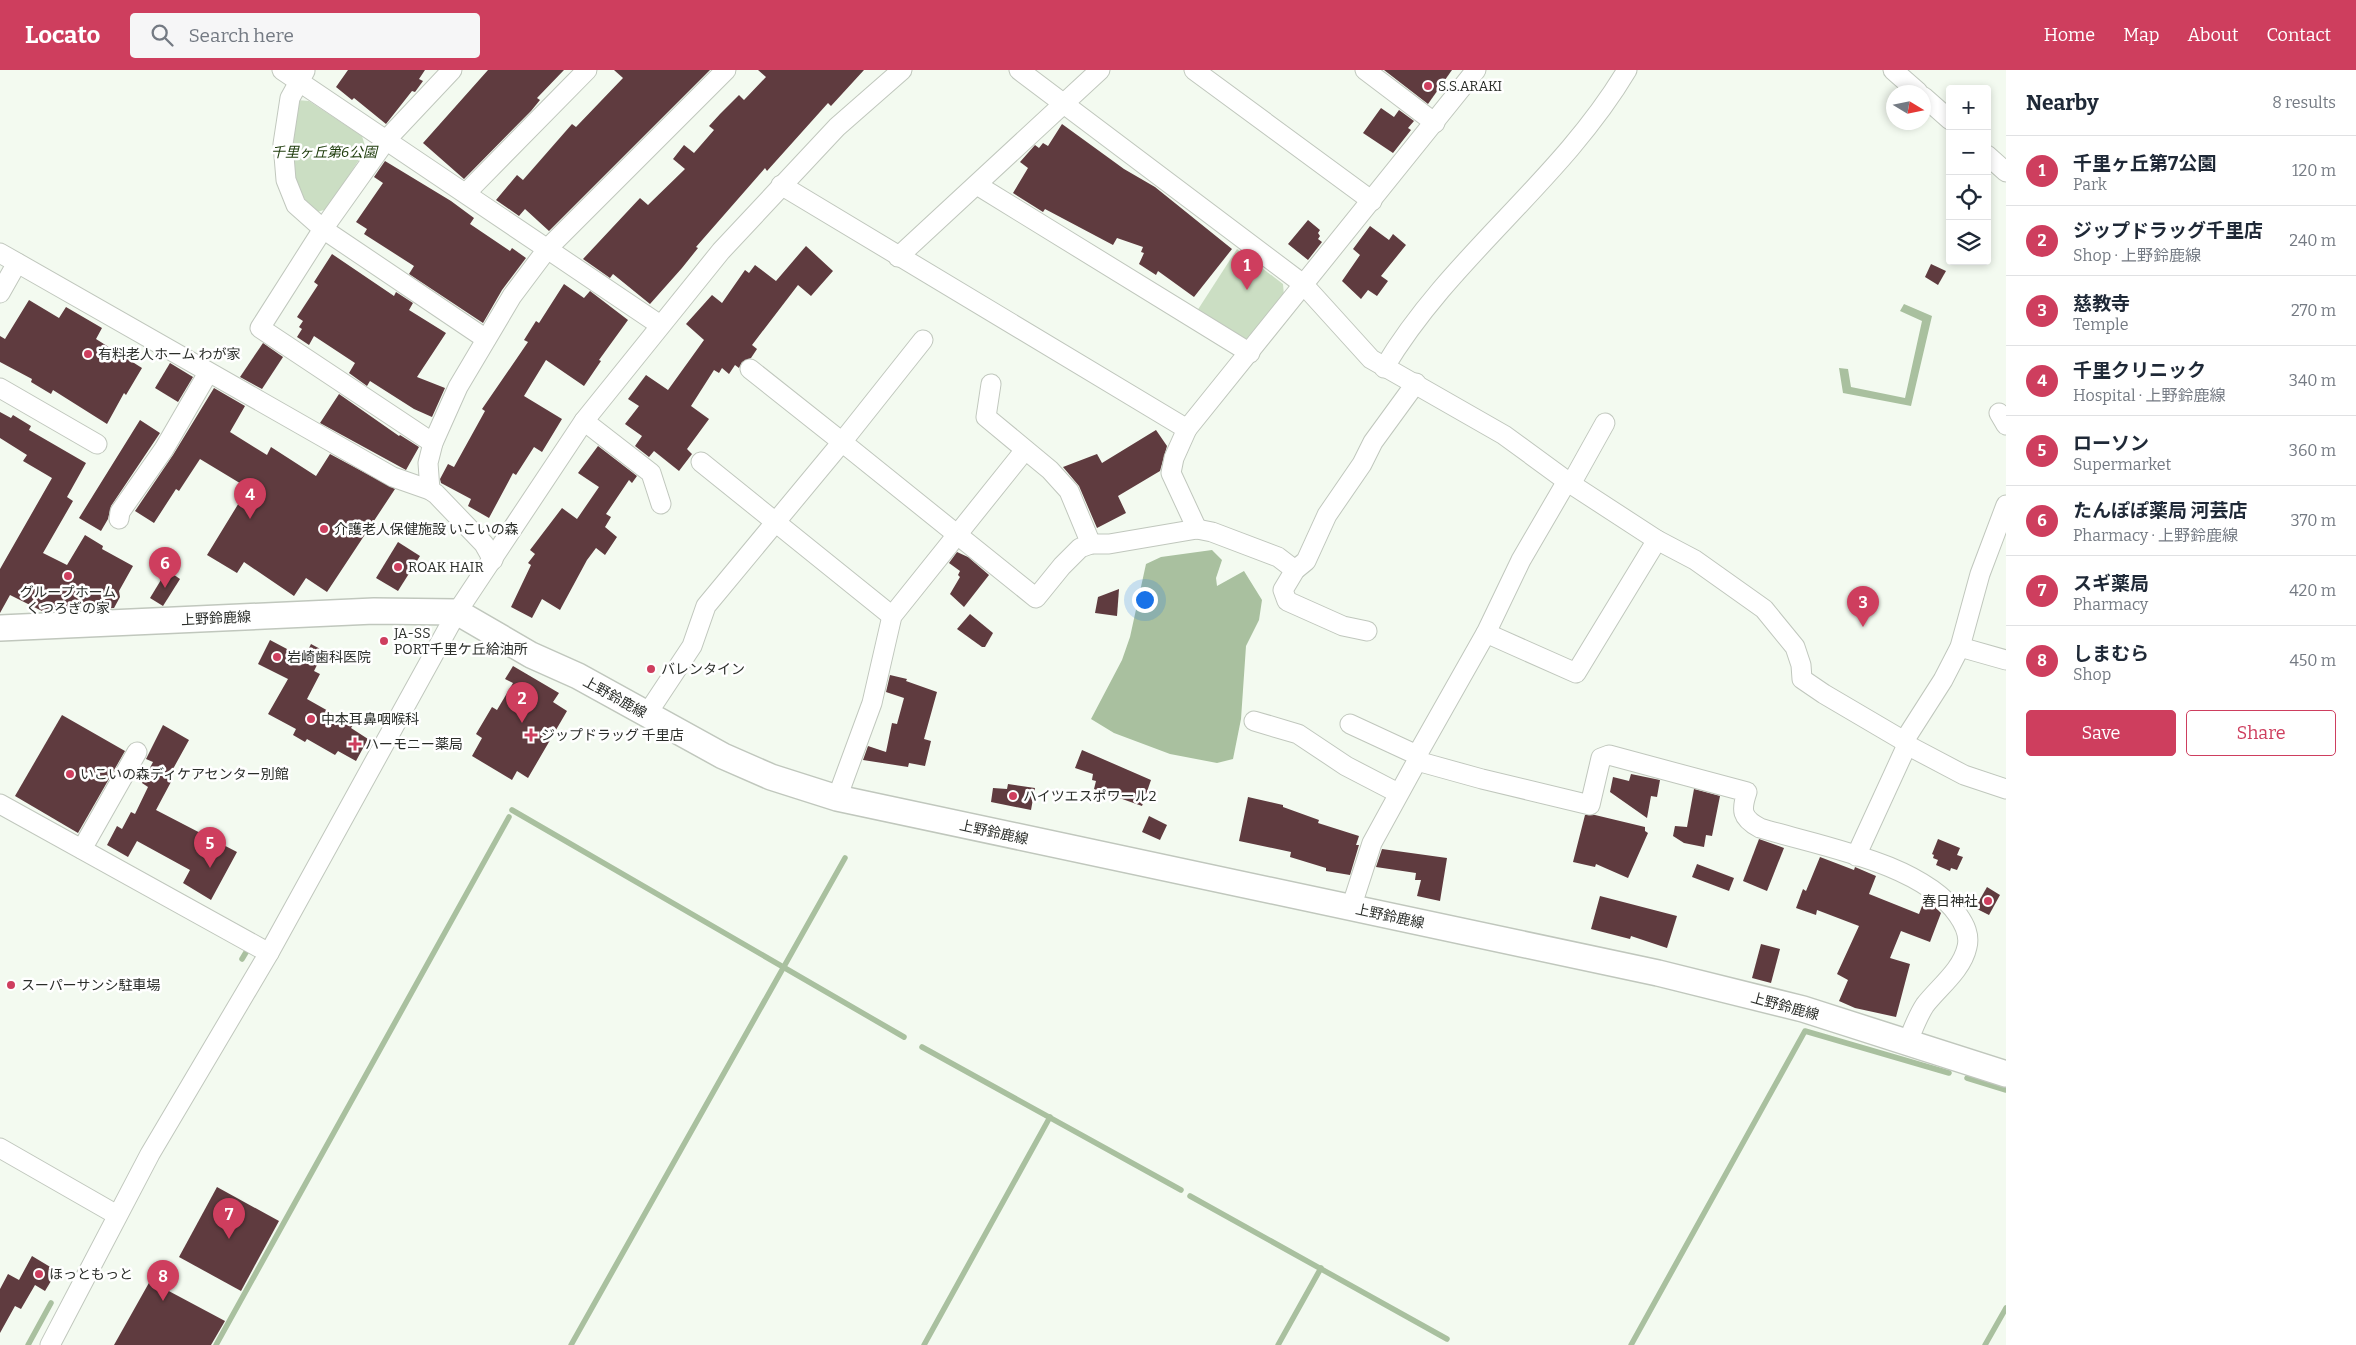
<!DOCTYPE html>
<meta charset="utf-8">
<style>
body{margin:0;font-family:Bitter,"Noto Sans JP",serif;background:#f6f6f7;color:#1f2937}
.controls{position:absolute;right:15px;top:15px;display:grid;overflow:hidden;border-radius:5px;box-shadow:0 2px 8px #0003}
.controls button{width:45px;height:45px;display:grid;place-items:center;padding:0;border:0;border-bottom:1px solid #e0e1e3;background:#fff;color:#1f2937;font:25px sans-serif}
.compass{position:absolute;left:1886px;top:15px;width:45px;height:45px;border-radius:50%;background:#fff;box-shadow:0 2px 8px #0003;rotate:100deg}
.you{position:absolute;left:1144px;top:529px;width:18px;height:18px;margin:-12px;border:4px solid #fff;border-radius:50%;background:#1a73e8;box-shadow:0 0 0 8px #1a73e833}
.badge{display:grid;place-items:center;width:32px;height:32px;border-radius:50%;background:#ce3e5e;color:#fff;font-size:16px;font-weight:700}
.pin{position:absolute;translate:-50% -41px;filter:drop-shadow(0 1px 2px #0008)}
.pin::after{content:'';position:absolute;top:26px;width:18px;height:15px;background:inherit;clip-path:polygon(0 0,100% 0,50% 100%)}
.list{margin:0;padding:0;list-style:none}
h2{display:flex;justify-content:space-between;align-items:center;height:65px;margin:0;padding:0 20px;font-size:21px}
h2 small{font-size:16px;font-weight:400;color:#747a83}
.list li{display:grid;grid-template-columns:32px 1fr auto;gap:15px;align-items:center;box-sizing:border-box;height:70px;padding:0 20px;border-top:1px solid #e0e1e3}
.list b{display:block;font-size:19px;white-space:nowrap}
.list p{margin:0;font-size:16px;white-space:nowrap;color:#747a83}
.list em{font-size:16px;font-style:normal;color:#747a83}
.actions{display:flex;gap:10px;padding:15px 20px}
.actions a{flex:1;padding:11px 0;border:1px solid #ce3e5e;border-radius:5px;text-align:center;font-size:18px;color:#ce3e5e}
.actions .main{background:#ce3e5e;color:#fff}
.icon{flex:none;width:28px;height:28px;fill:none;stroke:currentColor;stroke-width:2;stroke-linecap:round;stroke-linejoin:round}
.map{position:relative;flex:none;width:2006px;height:1275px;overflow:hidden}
header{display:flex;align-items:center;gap:30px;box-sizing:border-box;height:70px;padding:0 25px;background:#ce3e5e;color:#fff}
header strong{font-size:24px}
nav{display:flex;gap:28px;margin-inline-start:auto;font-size:18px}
.search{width:350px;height:45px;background:#f6f6f7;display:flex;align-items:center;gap:12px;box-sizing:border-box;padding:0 18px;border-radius:5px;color:#747a83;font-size:19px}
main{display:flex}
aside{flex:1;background:#fff}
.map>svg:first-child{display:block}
.green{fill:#cbdec3}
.water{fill:#a9c09f}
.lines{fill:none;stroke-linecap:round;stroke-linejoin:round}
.stream{stroke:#a9c09f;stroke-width:5.5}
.building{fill:#5f3b3f}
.minor-casing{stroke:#c0c7bd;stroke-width:21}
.major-casing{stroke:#c0c7bd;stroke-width:28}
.minor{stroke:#fff;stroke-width:19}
.major{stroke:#fff;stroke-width:25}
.poi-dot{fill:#ce3e5e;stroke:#fff;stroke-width:2}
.labels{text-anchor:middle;stroke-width:5;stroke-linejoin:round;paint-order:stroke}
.poi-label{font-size:14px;fill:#2b2e2a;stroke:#fff;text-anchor:start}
.park-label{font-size:14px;font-style:italic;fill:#1c3a09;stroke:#fff}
.street-label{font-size:14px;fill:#2b2e2a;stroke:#fff}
</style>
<header>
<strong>Locato</strong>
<div class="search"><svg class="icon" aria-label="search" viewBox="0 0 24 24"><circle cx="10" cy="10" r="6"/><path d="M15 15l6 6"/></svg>Search here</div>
<nav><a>Home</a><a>Map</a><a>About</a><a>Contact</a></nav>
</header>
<main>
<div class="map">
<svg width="2006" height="1275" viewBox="0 0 2006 1275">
<rect width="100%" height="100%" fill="#f3faf0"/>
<g class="green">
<path d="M297,30l12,1 53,35 4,13 -39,60 -13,4c-7,-11 -16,-22 -20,-35 -7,-24 -1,-54 3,-78z"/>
<polygon points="1237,179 1283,214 1284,226 1251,269 1239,268 1197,241"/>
</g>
<g class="water">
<polygon points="1904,234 1932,246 1911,336 1843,323 1839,298 1848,299 1851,317 1905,328 1922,251 1900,241"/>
<polygon points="1212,480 1222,490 1216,508 1217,516 1244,501 1262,530 1259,550 1246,576 1241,649 1233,689 1217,693 1170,684 1114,663 1091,649 1122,590 1130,567 1146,494 1161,487"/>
</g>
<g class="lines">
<g class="stream">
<polyline points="512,740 904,967"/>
<polyline points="242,889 248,879"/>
<polyline points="922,977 1181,1120"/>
<polyline points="1967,1008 2006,1020"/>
<polyline points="1190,1126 1447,1269"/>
<polyline points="28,1275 51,1233"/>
<polyline points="216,1275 509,747"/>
<polyline points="571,1275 845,788"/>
<polyline points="924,1275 1050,1047"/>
<polyline points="1278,1275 1321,1198"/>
<polyline points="1631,1275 1805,961 1949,1003"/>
<polyline points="1985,1275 2006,1238"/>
</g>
</g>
<g class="building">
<polygon points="348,0 425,0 419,9 423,11 415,22 412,21 386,54 354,28 352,30 336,17"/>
<polygon points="488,0 564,0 537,28 540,30 531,41 464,109 423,73"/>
<polygon points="614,0 710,0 549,161 525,139 519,146 496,130 517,105 523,110 572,54 576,57 623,8"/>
<polygon points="758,0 864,0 831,36 828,33 767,101 765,98 696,177 698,178 682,198 650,234 613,204 610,208 583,189 640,128 648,135 685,99 673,89 684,75 694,83 714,60 709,56 720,44 739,25 744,30 766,7"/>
<polygon points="1384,0 1452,0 1428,34"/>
<polygon points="1381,38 1394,47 1399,40 1414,51 1408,58 1411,60 1393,83 1363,63"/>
<polygon points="1062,54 1124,99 1155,117 1232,179 1194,227 1158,201 1156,205 1139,194 1144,183 1141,182 1143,177 1117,168 1113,175 1045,139 1043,142 1013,123 1028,98 1020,92 1035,75 1039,78 1043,73 1048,76"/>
<polygon points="385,91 451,131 474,148 470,154 510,181 512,178 526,188 502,220 483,253 409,204 414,196 364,164 367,159 356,152 383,113 374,107"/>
<polygon points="1308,150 1320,160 1318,163 1320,166 1318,169 1322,172 1308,190 1288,174"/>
<polygon points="1370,156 1389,170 1393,164 1406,175 1381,206 1388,211 1377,226 1368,220 1361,229 1342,211 1360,185 1353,179"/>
<polygon points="806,176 833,201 811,226 798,215 752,275 757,279 751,288 742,292 739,298 735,295 729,304 722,298 719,303 714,300 691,336 709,349 687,379 692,384 679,401 654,381 649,387 635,376 642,366 625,354 639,336 628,329 646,305 668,320 704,270 686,254 712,225 722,233 745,200 749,203 755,195 776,211"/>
<polygon points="332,184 394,226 396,222 413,233 409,240 446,263 417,307 445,318 432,347 414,339 370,311 367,316 349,303 355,293 314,266 309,275 297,267 302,259 299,257 303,251 297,247 318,215 314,212"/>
<polygon points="1931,194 1946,201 1938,215 1925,207"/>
<polygon points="564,214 584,228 590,221 628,250 599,290 601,291 584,316 546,290 524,326 562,349 542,382 534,377 516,405 513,403 489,448 468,436 471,429 441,413 440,409 448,394 454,397 485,341 482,339 528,272 524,270 536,251 539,253"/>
<polygon points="29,230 59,248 66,237 102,258 96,269 142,298 126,325 124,323 107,354 53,320 51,324 31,312 32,309 0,292 0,266 5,269"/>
<polygon points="263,273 283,287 262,319 240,307"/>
<polygon points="170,293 193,307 178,332 155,318"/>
<polygon points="214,318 245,336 230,362 267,385 271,377 316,406 330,384 395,419 327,522 306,508 294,526 244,492 237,503 207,485 248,418 200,389 179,421 176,419 154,453 135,441 173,385"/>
<polygon points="339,324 399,366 400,365 419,377 406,400 320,353"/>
<polygon points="0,342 11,348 13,345 31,356 29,360 86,393 67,427 73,431 43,483 67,495 85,465 103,476 102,479 133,496 119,521 120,527 114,538 44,542 10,525 0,543 0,499 52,408 23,391 27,385 0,368"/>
<polygon points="140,350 160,363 111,436 108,449 101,461 79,448"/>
<polygon points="1156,360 1167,376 1160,401 1118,426 1126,443 1097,458 1079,416 1063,397 1097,384 1102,393"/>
<polygon points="598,376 637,406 632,413 629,410 606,444 611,447 605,457 617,467 605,485 596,478 587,490 560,540 542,529 532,548 511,537 531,495 528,493 535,484 530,480 562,438 577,449 599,417 578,403"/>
<polygon points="398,472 420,486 398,521 376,508"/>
<polygon points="957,482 968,487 989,505 964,537 950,524 960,507 958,505 960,501 949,493"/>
<polygon points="167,500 180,509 163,536 150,528"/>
<polygon points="1119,519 1117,546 1095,543 1098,527"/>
<polygon points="970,544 993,563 985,577 982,577 957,559"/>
<polygon points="270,570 304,588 311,574 324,581 314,601 320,604 307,629 353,655 351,658 368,669 356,691 338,681 335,685 307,669 305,672 293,665 296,659 268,644 288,609 258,594"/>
<polygon points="513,596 559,623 553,632 567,641 528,708 517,701 512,710 472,686 482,668 476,664 492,637 497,640 513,613 505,609"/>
<polygon points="890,605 907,609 906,611 937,622 924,669 931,671 925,696 909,693 908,697 863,690 868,676 886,682 892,653 897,654 904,628 886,622"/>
<polygon points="62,645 125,681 78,763 15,726"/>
<polygon points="163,655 189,670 168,708 172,710 156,740 237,782 211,830 183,813 190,800 137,771 128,787 107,775 117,756 122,759 131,742 135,744 148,717 142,713 153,692 146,689"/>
<polygon points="1082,680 1151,710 1142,736 1094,719 1096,711 1092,710 1093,704 1075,698"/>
<polygon points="1631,704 1660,710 1657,727 1651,726 1647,748 1610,722 1613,707 1629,711"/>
<polygon points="1008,714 1035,718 1031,740 991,732 993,718 1007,719"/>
<polygon points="1694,719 1720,726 1712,766 1706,765 1704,777 1684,773 1673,766 1675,756 1687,757"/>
<polygon points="1248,727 1283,735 1283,737 1319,750 1318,753 1359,766 1356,775 1359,775 1350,805 1326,801 1326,798 1290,787 1291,782 1239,771"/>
<polygon points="1585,745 1595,745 1645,757 1645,761 1648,763 1628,808 1596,794 1595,797 1573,792"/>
<polygon points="1149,746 1167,755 1160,770 1142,762"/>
<polygon points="1759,769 1784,778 1767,821 1743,811"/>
<polygon points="1938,769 1960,778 1957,785 1963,787 1957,800 1951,798 1950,801 1936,795 1938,790 1933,788 1934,785 1932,784"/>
<polygon points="1382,779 1447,788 1440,831 1417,826 1421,810 1415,810 1416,803 1376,797"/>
<polygon points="1820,787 1854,800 1855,797 1876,806 1869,824 1919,844 1924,831 1934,836 1941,843 1930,872 1901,861 1890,888 1910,894 1896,947 1855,938 1839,931 1848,910 1837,904 1859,856 1817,840 1816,845 1796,838 1803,819 1806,821"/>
<polygon points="1697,794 1734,808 1729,821 1692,807"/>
<polygon points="1987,817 2000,825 1989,845 1975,838"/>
<polygon points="1600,826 1677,846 1667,878 1631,866 1630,869 1591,859"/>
<polygon points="1761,874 1780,879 1771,913 1752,908"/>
<polygon points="217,1117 279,1151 241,1221 179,1187"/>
<polygon points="32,1186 57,1201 45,1221 35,1215 21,1239 15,1236 0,1263 0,1219 8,1204 19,1210"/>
<polygon points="150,1211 225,1251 211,1275 114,1275"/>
</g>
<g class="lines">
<g class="minor-casing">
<g id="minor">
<polyline points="282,0 660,255"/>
<polyline points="1019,0 1303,214 1371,289 1504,365 1571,414 1657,470 1695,490 1764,539 1795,577 1801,595 1802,609 1824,624 1904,671 1907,675 1964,705 2006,719"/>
<polyline points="1194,0 1372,131"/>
<polyline points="1365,0 1435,53"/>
<polyline points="1893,0 1918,22"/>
<polyline points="305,1 290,28 283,74 286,110 296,135 323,159 486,269"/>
<polyline points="1924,27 1950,50"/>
<polyline points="1987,85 2006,102"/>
<polyline points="781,115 1187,359 1476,0"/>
<polyline points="977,115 1250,283"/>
<polyline points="466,123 587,0"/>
<polyline points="0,183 393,407 430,420 436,424 484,474 493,490"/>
<polyline points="898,187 1100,0"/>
<polyline points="0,223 17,193"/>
<path d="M1384,298c66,-111 177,-187 243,-298"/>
<polyline points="750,299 842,372 923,270"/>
<polyline points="991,314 986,347 1050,400 1069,421 1091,474"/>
<polyline points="0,318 97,374"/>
<polyline points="1999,343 2006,355"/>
<polyline points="584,351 651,403 661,434"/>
<polyline points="1187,359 1174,388 1171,403 1197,459"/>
<polyline points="433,373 260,258 323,159 387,69 452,0"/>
<polyline points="701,392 892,546"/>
<polyline points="1571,414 1605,353"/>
<polyline points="430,420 428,393 433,373 458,317 512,226 548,178 726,0"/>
<polyline points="119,449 120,442 164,379 208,303"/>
<polyline points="1367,561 1343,556 1287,531 1283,520 1295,500 1306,491 1327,445 1362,394 1373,372 1416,313"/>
<polyline points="1486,563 1576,603 1657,470"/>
<polyline points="1960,577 2006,590"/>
<polyline points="647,644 692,576 706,536 842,372 1036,528 1062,496 1080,478 1091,474 1109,474 1197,459 1212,462 1278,487 1295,500"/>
<polyline points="1254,651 1298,664 1346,696 1398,723"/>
<polyline points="1350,654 1417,685"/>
<polyline points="1904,671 1943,610 1960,577 1980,504 2006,435"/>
<path d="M1417,691l65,18 108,26 11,-47 8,-3 138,37c-6,18 -6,26 13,36 59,18 162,35 198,87 7,10 12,20 9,32 -5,23 -28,40 -42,58 -8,12 -12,25 -18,38"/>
<polyline points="837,728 872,633 892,546 1025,380"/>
<polyline points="0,734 269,883"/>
<polyline points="82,779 137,682"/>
<polyline points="1856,786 1907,675"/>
<polyline points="1351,838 1372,773 1417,691 1417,685 1486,563 1521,490 1567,411"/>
<polyline points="0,1078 117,1145"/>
<polyline points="50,1275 150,1084 269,883 457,542 584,351 721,181 837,57 902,0"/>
</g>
</g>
<g class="major-casing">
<polyline id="major" points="0,558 374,541 457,542 531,585 578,606 723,686 771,707 837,728 1658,903 1803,939 2006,1004"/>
</g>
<use href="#minor" class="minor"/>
<use href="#major" class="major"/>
</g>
<g class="poi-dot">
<circle cx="1428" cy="16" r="5"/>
<circle cx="88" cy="284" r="5"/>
<circle cx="324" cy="459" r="5"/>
<circle cx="398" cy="497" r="5"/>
<circle cx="68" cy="506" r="5"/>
<circle cx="384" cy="571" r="5"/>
<circle cx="277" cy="587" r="5"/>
<circle cx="651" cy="599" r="5"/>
<circle cx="311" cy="649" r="5"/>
<path d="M528.5 657.5h5v5h5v5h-5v5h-5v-5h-5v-5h5z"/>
<path d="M352.5 666.5h5v5h5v5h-5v5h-5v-5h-5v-5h5z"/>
<circle cx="70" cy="704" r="5"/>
<circle cx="1013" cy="726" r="5"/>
<circle cx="1988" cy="831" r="5"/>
<circle cx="11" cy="915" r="5"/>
<circle cx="39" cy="1204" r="5"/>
</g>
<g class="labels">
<g class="poi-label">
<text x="1438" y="21">S.S.ARAKI</text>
<text x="98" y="289">有料老人ホーム わが家</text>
<text x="334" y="464">介護老人保健施設 いこいの森</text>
<text x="408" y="502">ROAK HAIR</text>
<text x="68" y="527" text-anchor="middle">グループホーム<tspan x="68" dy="16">くつろぎの家</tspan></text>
<text x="394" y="568">JA-SS<tspan x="394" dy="16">PORT千里ケ丘給油所</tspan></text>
<text x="287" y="592">岩崎歯科医院</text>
<text x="661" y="604">バレンタイン</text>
<text x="321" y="654">中本耳鼻咽喉科</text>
<text x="541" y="670">ジップドラッグ 千里店</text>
<text x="365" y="679">ハーモニー薬局</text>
<text x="80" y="709">いこいの森ディケアセンター別館</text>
<text x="1023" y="731">ハイツエスポワール2</text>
<text x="1978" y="836" text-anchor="end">春日神社</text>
<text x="21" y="920">スーパーサンシ駐車場</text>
<text x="49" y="1209">ほっともっと</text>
</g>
<g class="park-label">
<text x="324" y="87">千里ヶ丘第6公園</text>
</g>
<g class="street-label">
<text transform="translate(216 548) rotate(-3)" y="5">上野鈴鹿線</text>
<text transform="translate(615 627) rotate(29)" y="5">上野鈴鹿線</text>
<text transform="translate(994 762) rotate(12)" y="5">上野鈴鹿線</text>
<text transform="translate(1390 846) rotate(12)" y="5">上野鈴鹿線</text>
<text transform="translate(1785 936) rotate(15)" y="5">上野鈴鹿線</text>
</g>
</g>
</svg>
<div class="controls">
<button>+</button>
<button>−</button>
<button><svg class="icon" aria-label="locate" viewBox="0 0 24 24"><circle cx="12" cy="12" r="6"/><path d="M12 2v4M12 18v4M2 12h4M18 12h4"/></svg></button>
<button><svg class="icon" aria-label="layers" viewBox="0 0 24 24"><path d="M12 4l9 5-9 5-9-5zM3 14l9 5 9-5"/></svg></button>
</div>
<svg class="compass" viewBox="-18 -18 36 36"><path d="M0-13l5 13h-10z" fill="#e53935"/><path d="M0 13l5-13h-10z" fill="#747a83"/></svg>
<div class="you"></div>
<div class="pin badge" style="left:1247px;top:220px">1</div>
<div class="pin badge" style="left:522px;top:653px">2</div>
<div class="pin badge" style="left:1863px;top:557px">3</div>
<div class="pin badge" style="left:250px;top:449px">4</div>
<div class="pin badge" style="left:210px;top:798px">5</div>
<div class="pin badge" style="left:165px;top:518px">6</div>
<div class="pin badge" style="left:229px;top:1169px">7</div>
<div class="pin badge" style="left:163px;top:1231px">8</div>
</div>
<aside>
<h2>Nearby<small>8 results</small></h2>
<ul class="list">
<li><span class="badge">1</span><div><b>千里ヶ丘第7公園</b><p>Park</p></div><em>120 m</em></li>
<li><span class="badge">2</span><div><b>ジップドラッグ千里店</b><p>Shop · 上野鈴鹿線</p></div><em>240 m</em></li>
<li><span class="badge">3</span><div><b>慈教寺</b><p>Temple</p></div><em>270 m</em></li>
<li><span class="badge">4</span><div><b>千里クリニック</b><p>Hospital · 上野鈴鹿線</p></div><em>340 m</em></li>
<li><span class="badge">5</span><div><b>ローソン</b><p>Supermarket</p></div><em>360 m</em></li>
<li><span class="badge">6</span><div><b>たんぽぽ薬局 河芸店</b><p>Pharmacy · 上野鈴鹿線</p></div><em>370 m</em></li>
<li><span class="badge">7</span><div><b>スギ薬局</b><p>Pharmacy</p></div><em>420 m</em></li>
<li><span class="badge">8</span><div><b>しまむら</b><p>Shop</p></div><em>450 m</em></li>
</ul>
<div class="actions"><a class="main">Save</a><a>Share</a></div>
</aside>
</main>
